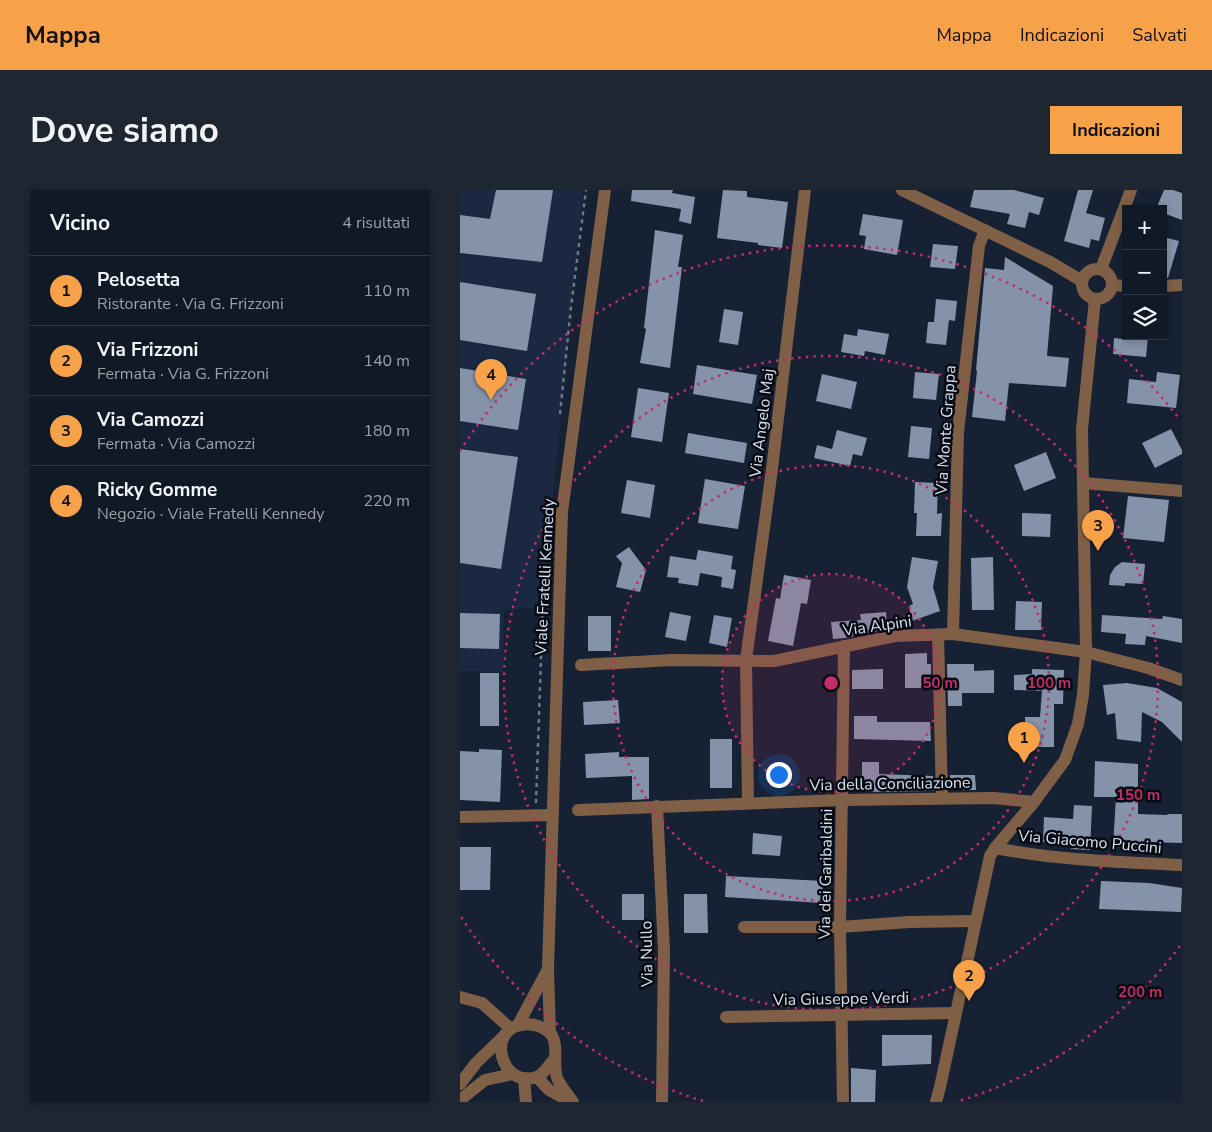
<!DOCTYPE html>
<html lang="it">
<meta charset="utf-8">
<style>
body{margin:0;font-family:"Nunito Sans",sans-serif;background:#1e2632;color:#f1f3f6}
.controls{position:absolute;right:15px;top:15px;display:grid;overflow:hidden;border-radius:0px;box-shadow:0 2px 8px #0003}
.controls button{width:45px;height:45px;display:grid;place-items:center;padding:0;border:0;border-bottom:1px solid #303843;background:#101926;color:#f1f3f6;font:25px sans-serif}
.you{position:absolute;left:318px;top:584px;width:18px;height:18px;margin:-12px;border:4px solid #fff;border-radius:50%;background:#1a73e8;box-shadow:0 0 0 8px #1a73e833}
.badge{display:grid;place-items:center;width:32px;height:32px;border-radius:50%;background:#f7a149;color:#111;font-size:16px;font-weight:700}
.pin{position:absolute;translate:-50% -41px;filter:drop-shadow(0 1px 2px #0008)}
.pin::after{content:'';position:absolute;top:26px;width:18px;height:15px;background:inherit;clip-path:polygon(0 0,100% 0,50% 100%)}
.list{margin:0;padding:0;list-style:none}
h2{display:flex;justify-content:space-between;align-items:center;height:65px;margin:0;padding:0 20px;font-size:21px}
h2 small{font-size:16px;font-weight:400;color:#9ca0a7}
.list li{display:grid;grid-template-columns:32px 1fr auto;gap:15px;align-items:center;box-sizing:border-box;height:70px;padding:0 20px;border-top:1px solid #303843}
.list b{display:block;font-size:19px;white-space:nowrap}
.list p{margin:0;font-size:16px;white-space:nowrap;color:#9ca0a7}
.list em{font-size:16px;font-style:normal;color:#9ca0a7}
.icon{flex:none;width:28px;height:28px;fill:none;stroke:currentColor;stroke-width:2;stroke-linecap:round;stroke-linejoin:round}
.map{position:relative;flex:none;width:722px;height:912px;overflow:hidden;border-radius:0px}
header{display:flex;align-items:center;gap:30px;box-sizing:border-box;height:70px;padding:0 25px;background:#f7a149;color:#111}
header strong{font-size:24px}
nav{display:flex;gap:28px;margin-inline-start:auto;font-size:18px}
.intro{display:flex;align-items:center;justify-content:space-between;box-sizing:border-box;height:120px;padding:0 30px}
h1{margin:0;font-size:35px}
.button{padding:12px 22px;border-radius:0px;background:#f7a149;color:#111;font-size:18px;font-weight:700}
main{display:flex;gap:30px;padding:0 30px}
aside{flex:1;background:#101926;border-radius:0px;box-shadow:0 2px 8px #0003}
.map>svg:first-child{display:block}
.built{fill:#1a2941}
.building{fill:#8493a9}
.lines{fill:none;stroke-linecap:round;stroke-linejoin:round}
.path{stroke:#6e7887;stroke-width:2.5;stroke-dasharray:4 4;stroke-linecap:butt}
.minor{stroke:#7f6047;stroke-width:12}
.ring{fill:none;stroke:#c42c6a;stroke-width:2.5;stroke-dasharray:2.5 5}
.labels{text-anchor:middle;stroke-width:5;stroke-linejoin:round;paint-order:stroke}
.street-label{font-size:16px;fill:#d9e1ed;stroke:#060b13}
.centre{fill:#c42c6a;stroke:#060b13;stroke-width:2.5}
.ring-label{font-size:15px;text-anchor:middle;font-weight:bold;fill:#c42c6a;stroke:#060b13;stroke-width:5;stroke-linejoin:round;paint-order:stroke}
</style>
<header>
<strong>Mappa</strong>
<nav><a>Mappa</a><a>Indicazioni</a><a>Salvati</a></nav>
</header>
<div class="intro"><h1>Dove siamo</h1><a class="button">Indicazioni</a></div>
<main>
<aside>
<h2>Vicino<small>4 risultati</small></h2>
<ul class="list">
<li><span class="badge">1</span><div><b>Pelosetta</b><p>Ristorante · Via G. Frizzoni</p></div><em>110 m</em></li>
<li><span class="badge">2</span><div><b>Via Frizzoni</b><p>Fermata · Via G. Frizzoni</p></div><em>140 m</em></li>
<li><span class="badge">3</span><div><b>Via Camozzi</b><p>Fermata · Via Camozzi</p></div><em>180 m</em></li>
<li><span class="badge">4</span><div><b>Ricky Gomme</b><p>Negozio · Viale Fratelli Kennedy</p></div><em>220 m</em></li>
</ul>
</aside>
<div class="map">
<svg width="722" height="912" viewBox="0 0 722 912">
<rect width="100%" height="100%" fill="#162133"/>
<polygon class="built" points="0,0 123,0 82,417 44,420 43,482 0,481"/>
<g class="building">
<polygon points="36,0 93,0 82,72 0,63 0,25 30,29"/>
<polygon points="172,0 213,0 212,3 235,7 231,34 219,31 221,19 171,11"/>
<polygon points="263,0 287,1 287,7 328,12 322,58 298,55 298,53 257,48"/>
<polygon points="514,0 554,0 584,8 579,25 569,22 565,38 547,34 550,24 510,17"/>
<polygon points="618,0 633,0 626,23 645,28 639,51 631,49 629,58 604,51"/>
<polygon points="704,0 713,0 722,3 722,30 703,23 703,19 696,19"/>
<polygon points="403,24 443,30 437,65 404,59 406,46 399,45"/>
<polygon points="195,40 223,45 218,77 222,77 210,178 180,173 186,139 184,138"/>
<polygon points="703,47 719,51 708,88 703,88"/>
<polygon points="473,54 498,56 495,79 470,77"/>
<polygon points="545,67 593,96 587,166 609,168 606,197 549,193 545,231 512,227 517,181 516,180 525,78 544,80"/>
<polygon points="0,92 76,104 67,161 0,150"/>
<polygon points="476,109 497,111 495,131 489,130 486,155 466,153 468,132 474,132"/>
<polygon points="264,119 283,122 278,155 259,152"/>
<polygon points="398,139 429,144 425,165 405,161 404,166 381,162 384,144 397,146"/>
<polygon points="663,146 688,146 686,167 653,164 654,148 663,149"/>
<polygon points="237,175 297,185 292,214 233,204"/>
<polygon points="0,178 66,189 58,240 0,231"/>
<polygon points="455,182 479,184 476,210 453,208"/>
<polygon points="697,182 720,185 716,218 667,213 669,189 696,192"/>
<polygon points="362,184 397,192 391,219 356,211"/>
<polygon points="178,198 209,203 202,252 171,247"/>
<polygon points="451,236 472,238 469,269 448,267"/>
<polygon points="711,239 722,260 722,264 695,278 682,253"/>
<polygon points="377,240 407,248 402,266 393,264 390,276 354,268 357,255 372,259"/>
<polygon points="228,243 287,253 284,273 225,263"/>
<polygon points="0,259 58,267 41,379 0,373"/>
<polygon points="586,262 596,288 564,301 554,275"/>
<polygon points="245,289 285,296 278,339 238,333"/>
<polygon points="167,290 195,295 190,328 161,323"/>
<polygon points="455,292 478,293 477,324 482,323 481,346 456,346 457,323 454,323"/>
<polygon points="668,306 709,310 704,352 663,348"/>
<polygon points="562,323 591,324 590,347 562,346"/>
<polygon points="169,357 186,380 180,402 156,397 162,373 156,366"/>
<polygon points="238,360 273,366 271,379 276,380 273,399 261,397 262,387 240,383 238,396 218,393 219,388 207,387 210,366 236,370"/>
<polygon points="452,367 478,371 473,397 480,421 452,431 449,416 453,414 447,397"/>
<polygon points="533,367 534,420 512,420 511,368"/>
<polygon points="662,372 685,374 683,394 665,393 665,396 649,395 650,385 655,377"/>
<polygon points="324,385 351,390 347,414 341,413 333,456 308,451 316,408 320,409"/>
<polygon points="556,411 582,412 581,440 555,440"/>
<polygon points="210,422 231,426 226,451 205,447"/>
<polygon points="426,422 427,439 385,448 373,449 371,432 401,430 400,424"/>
<polygon points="0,423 40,424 39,459 0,458"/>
<polygon points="254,425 272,428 267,457 249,453"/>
<polygon points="642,425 702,429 703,426 722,429 722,453 686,446 685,455 665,454 666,444 641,442"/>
<rect x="128" y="426" width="23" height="35"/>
<polygon points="467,463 467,474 471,474 471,498 445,498 445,464"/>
<polygon points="487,474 514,474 514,481 534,480 534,503 502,503 502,516 488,516"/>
<polygon points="423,479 423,499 392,499 392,480"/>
<polygon points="572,479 604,480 603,514 594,514 594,557 565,557 565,527 580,527 582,501 554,500 554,485 572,484"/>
<rect x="20" y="483" width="19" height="53"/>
<polygon points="667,493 697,498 722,512 722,552 702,532 682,522 681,552 657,549 655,523 647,525 643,495"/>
<polygon points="158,510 160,533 124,535 123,512"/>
<polygon points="394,526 417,526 417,532 470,532 471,551 394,549"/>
<rect x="250" y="549" width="22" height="49"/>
<polygon points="19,559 42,560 40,612 0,610 0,561 19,562"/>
<polygon points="159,562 159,567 189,567 189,609 172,610 172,586 126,588 125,564"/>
<polygon points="635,571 678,574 678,624 707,625 708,624 722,624 722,653 687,652 687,659 653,657 656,607 634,607"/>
<polygon points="402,572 419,572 419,584 473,586 474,601 402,602"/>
<polygon points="490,585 515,585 516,600 490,600"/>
<polygon points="614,615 632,616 630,660 611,659 612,653 583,652 584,627 613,629"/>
<polygon points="293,643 322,646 320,666 292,664"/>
<polygon points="0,657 31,657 30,700 0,700"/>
<polygon points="266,686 363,691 362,713 265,707"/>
<polygon points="641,691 689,693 722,698 721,722 639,719"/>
<rect x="162" y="704" width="22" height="26"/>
<polygon points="224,704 247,704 248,743 224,743"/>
<polygon points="422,845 472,845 471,874 422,876"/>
<polygon points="391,878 416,880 415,912 391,912"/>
</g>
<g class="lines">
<g class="path">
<polyline points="100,224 111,117 126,0"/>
<polyline points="76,613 83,409 86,374"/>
</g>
<g class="minor">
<polyline points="442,0 590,72 622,91"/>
<polyline points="641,79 671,0"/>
<circle cx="637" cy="94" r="15"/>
<polyline points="652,95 666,96"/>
<polyline points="703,96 722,95"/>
<polyline points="623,293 722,301"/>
<polyline points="493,444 498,242 519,56 525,40"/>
<polyline points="478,445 482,608"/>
<polyline points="121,475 212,470 314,471 435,446 493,444 626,462 688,478 722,490"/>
<polyline points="288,613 286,470 312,279 345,0"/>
<polyline points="197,616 204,761 202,912"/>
<polyline points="118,620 382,610 534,608 574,612"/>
<polyline points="0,627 92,625"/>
<path d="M535,658c61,12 124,14 187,17"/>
<polyline points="284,737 380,737 449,732 515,731"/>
<polyline points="0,807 22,813 51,839"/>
<polyline points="266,827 496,823"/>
<polyline points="58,835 88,779"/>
<polyline points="90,843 88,779 102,322 145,0"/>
<path d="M95,868c-5,6 -11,16 -18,19 -36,12 -51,-47 -16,-52 10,-2 20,1 28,7 12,11 2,35 9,48 4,8 10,15 15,22"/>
<polyline points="77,887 89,900 111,912"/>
<polyline points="64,888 66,912"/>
<polyline points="0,894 16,873 44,846"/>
<polyline points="0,910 25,890 53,884"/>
<polyline points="383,912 380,737 384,456"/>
<polyline points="476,912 480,897 530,666 535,658 574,612 605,570 618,534 623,505 626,462 622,239 635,109"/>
</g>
</g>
<circle cx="371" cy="493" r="109" fill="#c42c6a" fill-opacity=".12"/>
<g class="ring">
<circle cx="371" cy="493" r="109"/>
<circle cx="371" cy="493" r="218"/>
<circle cx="371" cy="493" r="327"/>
<path d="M720 756A437 437 0 0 1 499 911M243 911A437 437 0 0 1 0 725M0 261A437 437 0 0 1 720 230"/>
</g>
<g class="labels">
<g class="street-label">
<text transform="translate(301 233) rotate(-83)" y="6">Via Angelo Maj</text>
<text transform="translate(485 240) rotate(-86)" y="6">Via Monte Grappa</text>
<text transform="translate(84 387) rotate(-87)" y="6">Viale Fratelli Kennedy</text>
<text transform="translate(417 435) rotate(-8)" y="6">Via Alpini</text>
<text transform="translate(430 593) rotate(-1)" y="6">Via della Conciliazione</text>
<text transform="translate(630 651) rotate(5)" y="6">Via Giacomo Puccini</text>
<text transform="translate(365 684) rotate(-89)" y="6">Via dei Garibaldini</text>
<text transform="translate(186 764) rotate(-91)" y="6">Via Nullo</text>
<text transform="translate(381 808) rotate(-1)" y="6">Via Giuseppe Verdi</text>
</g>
</g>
<circle cx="371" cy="493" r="8" class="centre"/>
<g class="ring-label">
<text x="480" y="498">50 m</text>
<text x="589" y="498">100 m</text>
<text x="678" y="610">150 m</text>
<text x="680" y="807">200 m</text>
</g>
</svg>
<div class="controls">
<button>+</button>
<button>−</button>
<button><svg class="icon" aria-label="layers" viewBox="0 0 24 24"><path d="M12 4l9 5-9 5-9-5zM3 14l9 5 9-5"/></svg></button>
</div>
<div class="you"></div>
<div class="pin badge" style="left:564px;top:573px">1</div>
<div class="pin badge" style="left:509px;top:811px">2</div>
<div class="pin badge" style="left:638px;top:361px">3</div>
<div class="pin badge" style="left:31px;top:210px">4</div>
</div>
</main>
